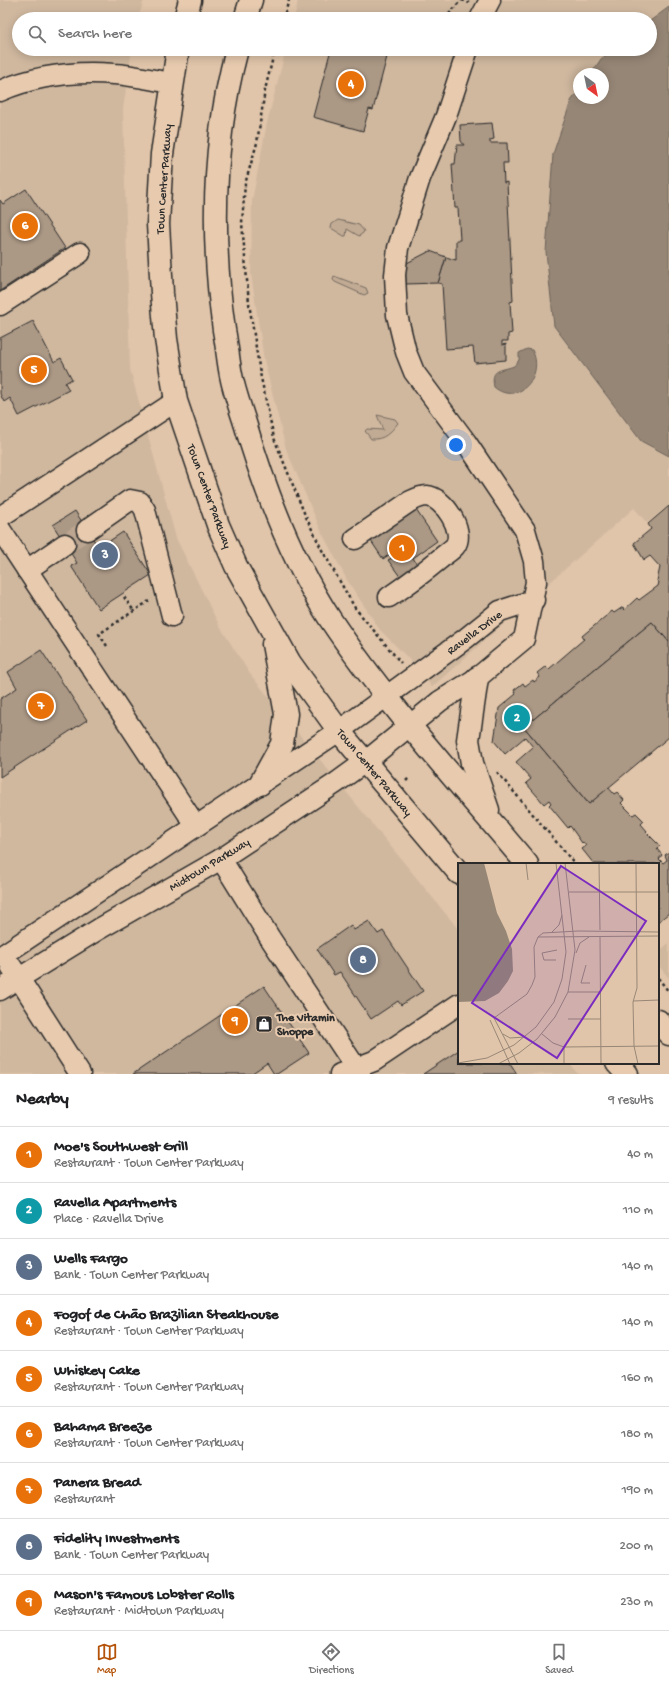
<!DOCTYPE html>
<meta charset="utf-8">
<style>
body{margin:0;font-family:"Gochi Hand",sans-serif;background:#f2f2f2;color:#202124}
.compass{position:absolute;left:573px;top:68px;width:36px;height:36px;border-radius:50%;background:#fff;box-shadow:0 2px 10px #0003;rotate:147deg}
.you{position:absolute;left:456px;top:445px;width:14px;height:14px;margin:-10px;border:3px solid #fff;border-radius:50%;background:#1a73e8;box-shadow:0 0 0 6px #1a73e833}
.badge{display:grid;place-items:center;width:26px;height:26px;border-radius:50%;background:#b45309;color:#fff;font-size:13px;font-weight:700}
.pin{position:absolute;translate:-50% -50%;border:2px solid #fff;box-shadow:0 1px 4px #0006}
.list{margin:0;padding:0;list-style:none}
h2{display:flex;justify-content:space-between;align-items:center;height:52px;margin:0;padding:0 16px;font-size:17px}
h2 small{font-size:13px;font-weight:400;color:#757577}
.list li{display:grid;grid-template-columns:26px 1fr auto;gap:12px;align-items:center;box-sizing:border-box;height:56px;padding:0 16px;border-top:1px solid #e0e0e0}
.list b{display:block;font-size:15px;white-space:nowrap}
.list p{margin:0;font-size:13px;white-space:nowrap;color:#757577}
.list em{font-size:13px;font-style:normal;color:#757577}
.icon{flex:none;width:22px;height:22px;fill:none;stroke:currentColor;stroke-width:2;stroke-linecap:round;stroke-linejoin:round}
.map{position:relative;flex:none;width:669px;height:1074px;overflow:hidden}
.search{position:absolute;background:#fff;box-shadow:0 2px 10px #0003;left:12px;right:12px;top:12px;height:44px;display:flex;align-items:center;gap:10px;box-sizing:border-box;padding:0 14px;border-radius:22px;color:#757577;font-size:15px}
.sheet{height:556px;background:#fff}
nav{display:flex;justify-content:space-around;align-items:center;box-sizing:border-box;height:56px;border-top:1px solid #e0e0e0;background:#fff;font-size:11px;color:#757577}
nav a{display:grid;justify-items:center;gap:2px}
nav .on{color:#b45309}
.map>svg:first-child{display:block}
.built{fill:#d0b89f}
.green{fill:#c2ab94;stroke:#766b60}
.water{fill:#968676;stroke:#6b6258}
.building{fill:#ab9885;stroke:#2b2b2b}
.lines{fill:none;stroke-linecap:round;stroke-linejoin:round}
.minor-tunnel{stroke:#bca691;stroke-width:20;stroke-dasharray:20 10;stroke-linecap:butt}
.minor-casing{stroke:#2b2b2b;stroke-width:23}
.major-casing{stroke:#2b2b2b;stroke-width:25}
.path{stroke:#2b2b2b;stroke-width:2.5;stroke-dasharray:3 3;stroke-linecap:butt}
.minor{stroke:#e8cbaf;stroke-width:20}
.major{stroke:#e8cbaf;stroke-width:22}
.labels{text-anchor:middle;stroke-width:4;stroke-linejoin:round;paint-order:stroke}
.street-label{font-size:12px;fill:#2b2b2b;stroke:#e8cbaf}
.poi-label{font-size:12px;font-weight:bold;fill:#2b2b2b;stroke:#e8cbaf;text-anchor:start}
.inset-road{fill:none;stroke:#988777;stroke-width:1}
.view{fill:#7b2cbf;fill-opacity:0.15;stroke:#7b2cbf;stroke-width:2}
.inset-edge{fill:none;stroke:#2b2b2b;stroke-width:2}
</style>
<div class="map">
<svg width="669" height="1074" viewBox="0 0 669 1074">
<rect width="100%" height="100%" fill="#e0c5aa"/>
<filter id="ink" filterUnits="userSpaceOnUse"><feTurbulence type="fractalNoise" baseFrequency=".025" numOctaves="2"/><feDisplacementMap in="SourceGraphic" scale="8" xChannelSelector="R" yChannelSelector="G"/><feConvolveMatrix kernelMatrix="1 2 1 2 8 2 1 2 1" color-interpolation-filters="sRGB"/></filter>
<g filter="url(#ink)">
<g class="built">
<polygon points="0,0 144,0 138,19 19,19 19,49 132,49 123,109 130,369 176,538 219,625 250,674 459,930 459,1063 569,1063 578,1074 0,1074"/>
<polygon points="298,0 669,0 669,7 650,21 650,19 294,19"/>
<polygon points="286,49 615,49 601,59 591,74 579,74 579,90 571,101 546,252 554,325 641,441 669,456 669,505 647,523 634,508 432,687 407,657 380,630 347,580 322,533 286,449 264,360 251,274 252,201 267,123"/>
<polygon points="669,943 669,978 658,965 658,952"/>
</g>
<g class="green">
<polygon points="338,220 359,225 364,231 363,233 359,236 347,229 346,236 344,236 331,228 332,224"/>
<polygon points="334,276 366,288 368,293 364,295 335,282 333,280"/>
<path d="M377,415l18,4 3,4c-8,10 -14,17 -27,16l-6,-8 2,-2 16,1z"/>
</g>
<g class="water">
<polygon points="669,7 669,456 641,441 554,326 546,252 553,154 571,101 579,90 579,98 603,98 603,74 591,74 601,59 615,49 650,49 650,21"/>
<path d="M527,349l5,1c14,26 -15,57 -38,37 -4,-19 7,-16 20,-21l5,-6v-7z"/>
</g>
<g class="building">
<polygon points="331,49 389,49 373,110 369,109 363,131 313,117"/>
<polygon points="492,123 494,139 490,140 490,143 507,143 508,163 503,163 504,183 507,182 513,301 510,302 512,333 508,334 508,341 502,341 502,345 506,344 506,360 475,363 473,347 446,349 442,284 438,283 446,257 456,260 456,240 460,240 458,208 455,208 452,164 455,164 457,145 464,145 461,141 460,125"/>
<polygon points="26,189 65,248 0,291 0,200 3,204"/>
<polygon points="430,251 446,257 438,283 406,284 405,264"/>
<polygon points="33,321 54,362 61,358 72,379 65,383 69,390 19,416 10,398 4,402 0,394 0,338"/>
<polygon points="669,506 669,642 652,622 524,727 589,804 608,787 614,794 617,792 624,800 621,803 633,815 636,813 644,821 641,824 647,831 646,832 660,846 657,849 662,855 659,859 663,863 667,860 665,855 669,852 669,913 658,922 658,864 594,864 582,849 586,846 583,842 582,843 570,826 568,828 549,805 551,803 549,800 544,804 526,783 531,779 516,762 533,747 525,737 505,754 494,741 499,708 516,694 514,690 523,683 525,686 533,680 534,682 540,677 537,673 546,666 549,669 584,639 582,636 612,611 614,613 623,607 624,610 637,598 639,600 658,586 659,582 657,581 660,567 650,556 644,560 634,543 651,529 648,524"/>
<polygon points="414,507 437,541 413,558 418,566 401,578 388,560 392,558 390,554 383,559 369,538"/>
<polygon points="75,511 99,548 123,532 151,575 99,609 71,566 77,563 53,525"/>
<polygon points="652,622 669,642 669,737 589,804 524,727"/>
<polygon points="41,650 87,720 0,777 0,699 17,688 8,672"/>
<polygon points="369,921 378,934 383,931 423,991 401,1005 398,1001 371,1019 340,972 334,975 317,949 351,925 354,930"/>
<polygon points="264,986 309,1053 277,1074 274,1074 267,1063 251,1074 133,1074"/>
<polygon points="459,1050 459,1063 510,1063 517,1074 423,1074"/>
</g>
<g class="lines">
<polyline class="minor-tunnel" points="65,544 87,530"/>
<g class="minor-casing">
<g id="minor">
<polyline points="480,19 490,0"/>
<path d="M0,91c35,-15 76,-20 114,-17 19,1 38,6 57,9"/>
<polyline points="0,305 80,253"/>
<polyline points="0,517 176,401"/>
<polyline points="0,529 196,826"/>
<polyline points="87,530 130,500 140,502 145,510 172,616"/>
<path d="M355,539l54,-37c6,-3 11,-6 18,-6 16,1 39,35 28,50 -4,5 -10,8 -14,12 -17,14 -34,27 -52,39"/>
<polyline points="27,570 65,544"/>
<polyline points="221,859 270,938 360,1074"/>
<polyline points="0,957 339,731 465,639 500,611 534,600"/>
<polyline points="11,966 80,1074"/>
<polyline points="0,990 99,929 221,859 336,783 365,762 440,701 477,678 524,639 536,582 534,561 525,530 466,442 414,372 406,352 397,315 395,275 398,248 420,178 446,116 468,49"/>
<polyline points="340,1074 374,1061 459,1004"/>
</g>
</g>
<g class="major-casing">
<g id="major">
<polyline points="185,19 190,0"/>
<polyline points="245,19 251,0"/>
<polyline points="178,49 162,154 158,224 162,293 166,339 176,401 218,525 236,566 290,663 339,731 459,873"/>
<path d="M237,49c-24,90 -26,188 -13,281 3,15 4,30 7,45 3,16 9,32 14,48 20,68 46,136 85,196 58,87 130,165 197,245"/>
<polyline points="477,678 468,740 472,763 488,810"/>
<polyline points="260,784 282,744 286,714 273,644"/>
<polyline points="658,1021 669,1034"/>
<polyline points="617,1063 627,1074"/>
</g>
</g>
<g class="path">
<polyline points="462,0 469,3"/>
<polyline points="503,15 511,19"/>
<polyline points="283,19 289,0"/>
<polyline points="445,19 461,0"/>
<polyline points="275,49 265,90 257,143 245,184 242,223 249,303 260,373 274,438 305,515 322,550 355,608 401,663"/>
<polyline points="124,597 134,611"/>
<polyline points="107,646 99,634 149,601"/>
<polyline points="497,772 575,864"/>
<polyline points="406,781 410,777"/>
<polyline points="658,978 669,992"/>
</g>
<use href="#minor" class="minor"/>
<use href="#major" class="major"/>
</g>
</g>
<defs>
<g id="shop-square" transform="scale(0.9)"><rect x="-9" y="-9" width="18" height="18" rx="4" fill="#2b2b2b" stroke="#e8cbaf"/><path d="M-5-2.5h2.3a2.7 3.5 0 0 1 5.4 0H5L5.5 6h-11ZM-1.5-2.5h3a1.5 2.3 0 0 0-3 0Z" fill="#fff"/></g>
</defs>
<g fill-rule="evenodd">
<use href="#shop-square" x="264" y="1024"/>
</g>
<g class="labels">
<g class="street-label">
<text transform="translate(163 179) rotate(-86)" y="4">Town Center Parkway</text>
<text transform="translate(210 496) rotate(70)" y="4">Town Center Parkway</text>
<text transform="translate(474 632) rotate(-37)" y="4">Ravella Drive</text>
<text transform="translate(375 772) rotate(50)" y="4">Town Center Parkway</text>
<text transform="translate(209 864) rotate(-31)" y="4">Midtown Parkway</text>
</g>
<g class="poi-label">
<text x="277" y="1021">The Vitamin<tspan x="277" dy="14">Shoppe</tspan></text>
</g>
</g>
<g transform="translate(458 863)">
<rect width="201" height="201" fill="#e0c5aa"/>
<path d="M0,0h26l13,50 9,18 6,18 1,22 -5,10 -9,12 -14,8 -27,1z" fill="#968676"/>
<path class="inset-road" d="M68,0l2,17M141,0l1,67M178,0l1,125 -4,14 1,44 4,18M111,29h90M201,29v19M94,69l7,-7 3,-10M80,74l121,-1M142,74l1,127M118,90l4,-10 9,-6M98,97h-12l-2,-7 15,-3M128,102l-5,18h9M110,129h33M175,138l26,-1M110,156h33M32,157l20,44M45,171l7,4 15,-1M84,171l11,9 11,4 95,-1M106,184v17M0,200l29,-5 27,-13 22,-18 18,-25 8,-23 4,-27 -10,-89M40,201l21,-11 18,-14 18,-22 13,-25 7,-42 -10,-87M60,201l-24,-46 33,-24 5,-9 3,-8 -1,-30 4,-10 5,-4 35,-2 81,1"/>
<path class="view" d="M103,3l85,55 -89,137 -85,-55z"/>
<rect width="201" height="201" class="inset-edge"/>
</g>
</svg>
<svg class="compass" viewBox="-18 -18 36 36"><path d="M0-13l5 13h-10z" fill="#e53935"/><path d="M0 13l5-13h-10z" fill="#757577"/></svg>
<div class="you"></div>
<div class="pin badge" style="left:402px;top:548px;background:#e8710a">1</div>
<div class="pin badge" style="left:517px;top:718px;background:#0f9aa8">2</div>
<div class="pin badge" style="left:105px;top:555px;background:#5c6f8a">3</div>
<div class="pin badge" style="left:351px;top:84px;background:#e8710a">4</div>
<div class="pin badge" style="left:34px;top:370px;background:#e8710a">5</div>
<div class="pin badge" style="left:25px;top:226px;background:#e8710a">6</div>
<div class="pin badge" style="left:41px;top:706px;background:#e8710a">7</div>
<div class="pin badge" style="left:363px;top:960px;background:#5c6f8a">8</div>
<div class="pin badge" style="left:235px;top:1021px;background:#e8710a">9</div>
<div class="search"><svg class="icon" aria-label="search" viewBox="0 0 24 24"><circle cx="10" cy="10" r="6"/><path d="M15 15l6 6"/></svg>Search here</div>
</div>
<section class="sheet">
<h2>Nearby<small>9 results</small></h2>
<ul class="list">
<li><span class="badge" style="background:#e8710a">1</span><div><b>Moe's Southwest Grill</b><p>Restaurant · Town Center Parkway</p></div><em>40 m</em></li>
<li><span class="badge" style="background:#0f9aa8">2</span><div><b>Ravella Apartments</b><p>Place · Ravella Drive</p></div><em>110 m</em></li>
<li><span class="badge" style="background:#5c6f8a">3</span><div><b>Wells Fargo</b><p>Bank · Town Center Parkway</p></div><em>140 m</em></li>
<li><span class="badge" style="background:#e8710a">4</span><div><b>Fogof de Chão Brazilian Steakhouse</b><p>Restaurant · Town Center Parkway</p></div><em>140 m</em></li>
<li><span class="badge" style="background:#e8710a">5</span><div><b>Whiskey Cake</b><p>Restaurant · Town Center Parkway</p></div><em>160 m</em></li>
<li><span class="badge" style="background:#e8710a">6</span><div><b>Bahama Breeze</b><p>Restaurant · Town Center Parkway</p></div><em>180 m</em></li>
<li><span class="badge" style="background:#e8710a">7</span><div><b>Panera Bread</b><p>Restaurant</p></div><em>190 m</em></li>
<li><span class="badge" style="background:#5c6f8a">8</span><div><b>Fidelity Investments</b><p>Bank · Town Center Parkway</p></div><em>200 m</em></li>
<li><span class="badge" style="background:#e8710a">9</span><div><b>Mason's Famous Lobster Rolls</b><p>Restaurant · Midtown Parkway</p></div><em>230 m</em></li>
</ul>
</section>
<nav>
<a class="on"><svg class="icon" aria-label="map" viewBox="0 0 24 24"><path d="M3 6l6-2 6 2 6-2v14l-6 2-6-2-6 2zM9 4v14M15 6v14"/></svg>Map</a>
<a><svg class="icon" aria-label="directions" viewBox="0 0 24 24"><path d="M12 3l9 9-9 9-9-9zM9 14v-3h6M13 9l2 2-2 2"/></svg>Directions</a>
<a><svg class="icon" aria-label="saved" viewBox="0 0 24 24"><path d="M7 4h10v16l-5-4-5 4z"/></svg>Saved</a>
</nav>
